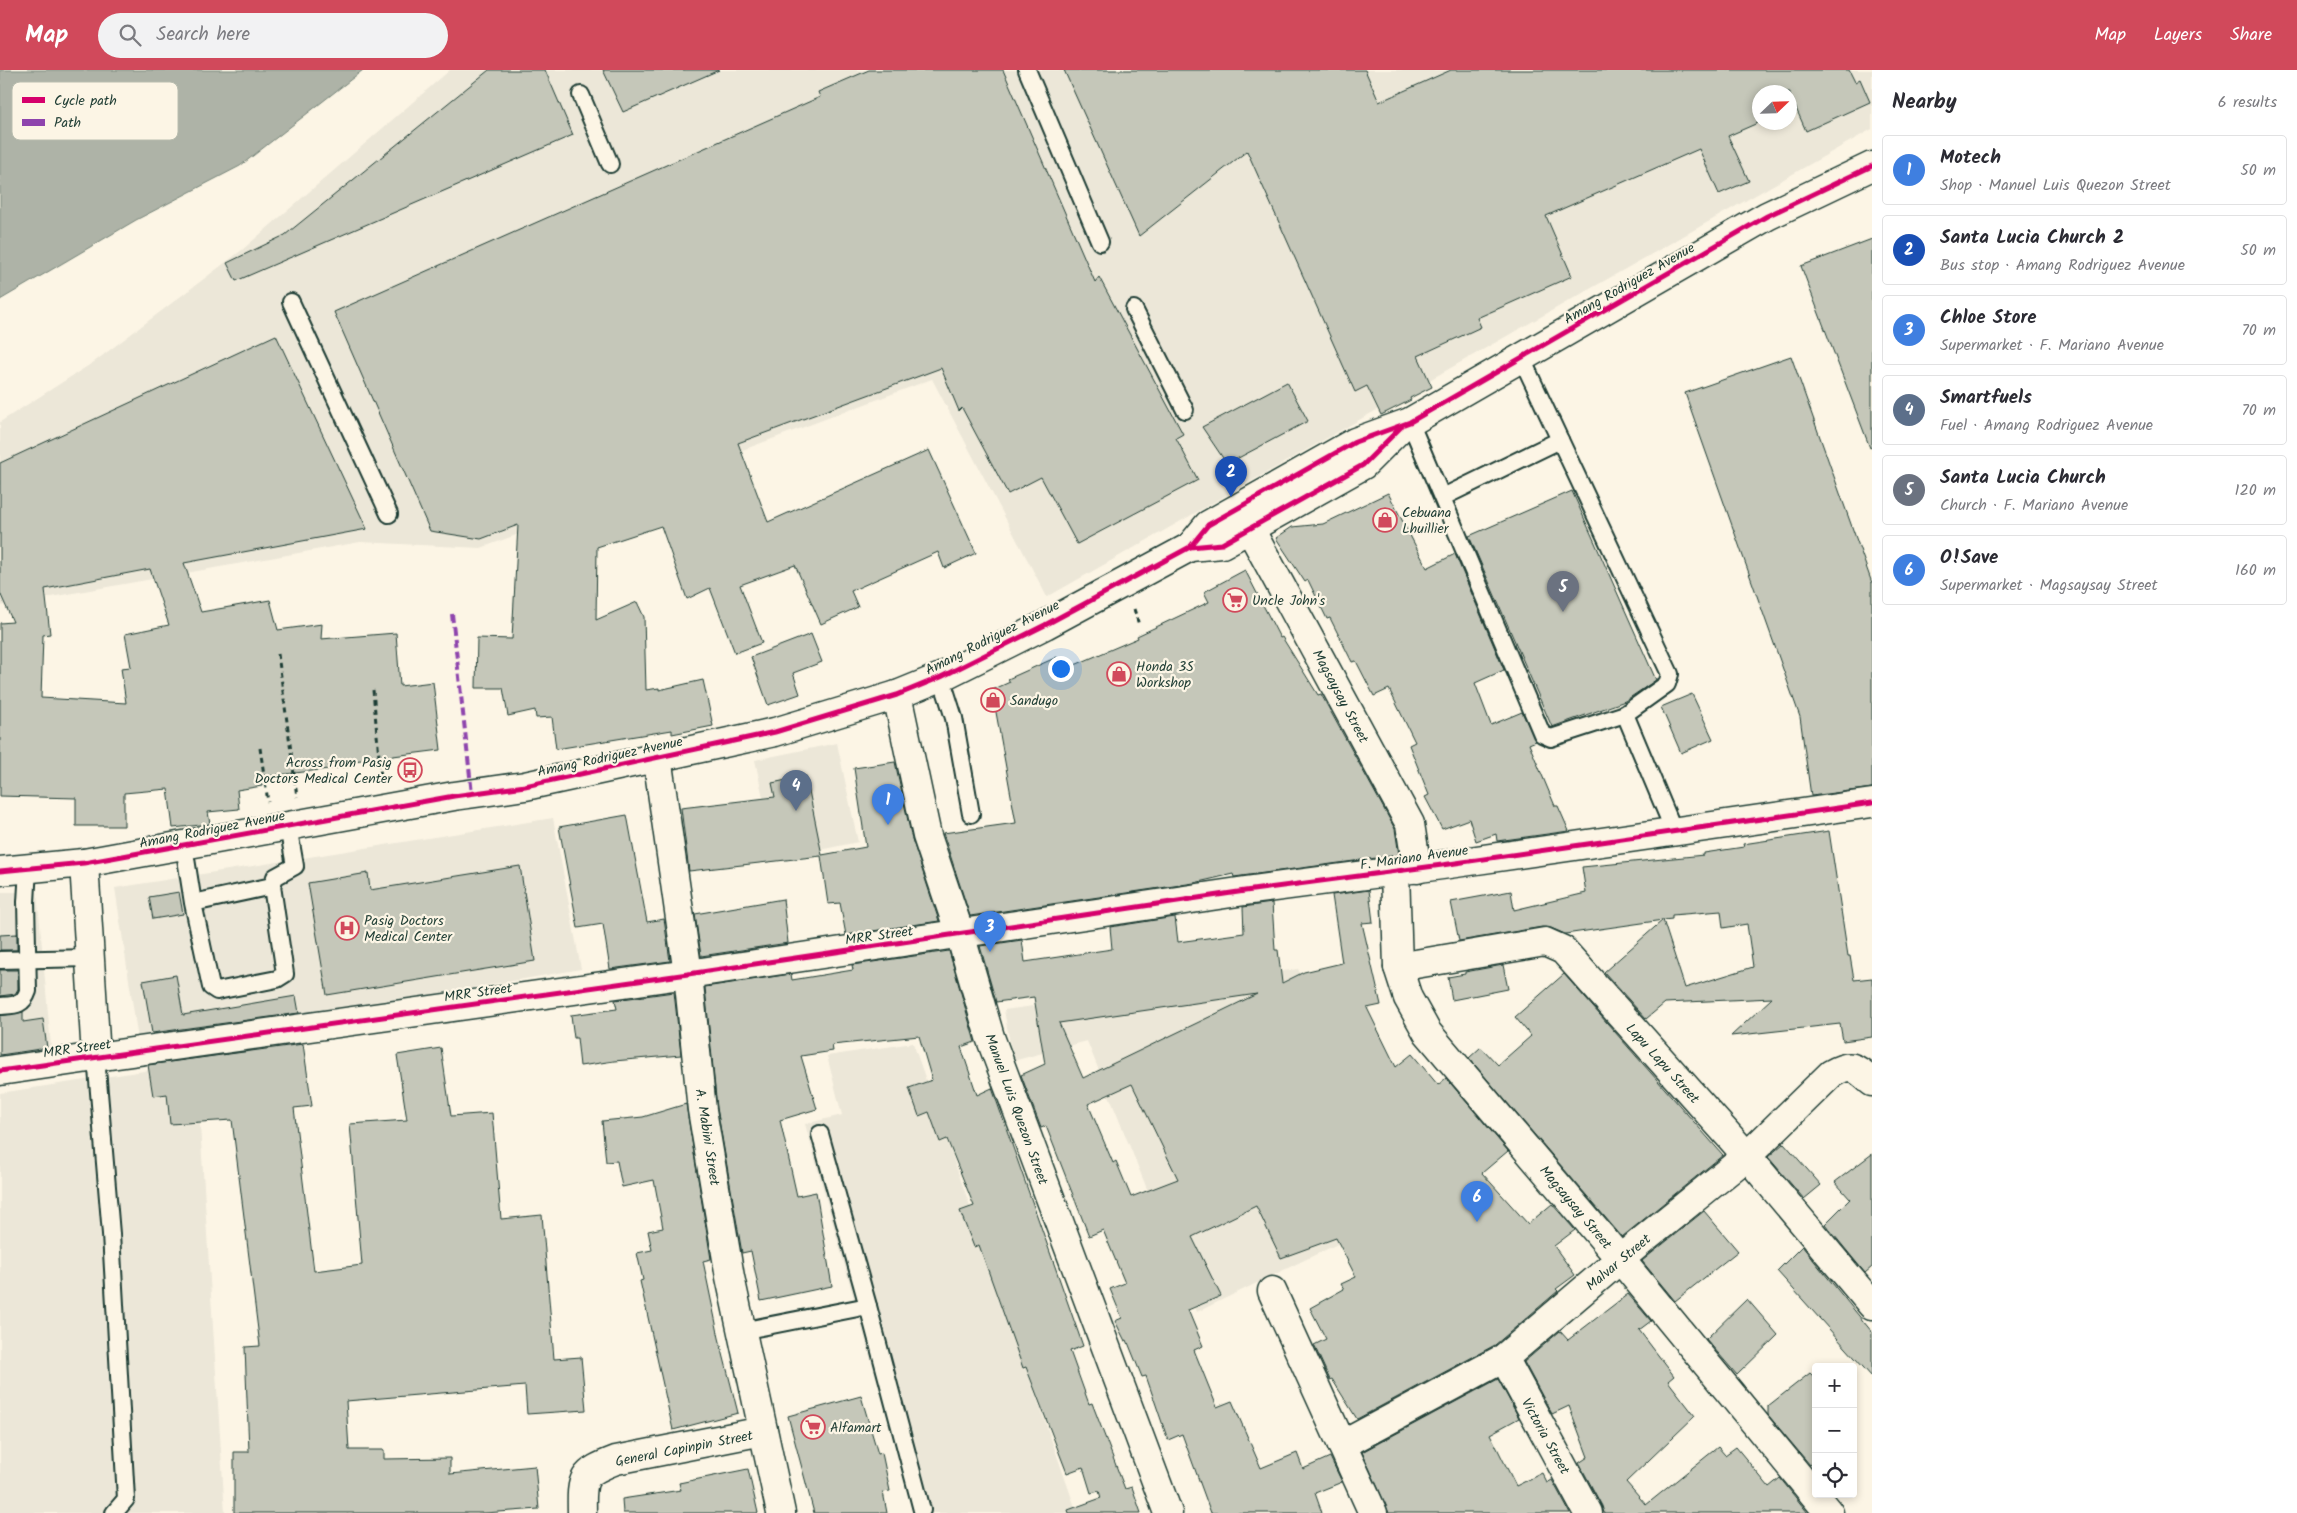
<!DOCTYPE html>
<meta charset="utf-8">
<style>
body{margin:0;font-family:Kalam,sans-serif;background:#f2f2f3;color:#2b2b33}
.controls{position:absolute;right:15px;bottom:15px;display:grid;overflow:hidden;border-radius:5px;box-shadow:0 2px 8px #0003}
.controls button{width:45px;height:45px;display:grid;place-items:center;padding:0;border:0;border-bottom:1px solid #e1e1e2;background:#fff;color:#2b2b33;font:25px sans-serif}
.compass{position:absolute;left:1752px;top:15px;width:45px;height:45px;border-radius:50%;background:#fff;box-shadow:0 2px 8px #0003;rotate:67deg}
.you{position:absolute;left:1060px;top:598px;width:18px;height:18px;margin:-12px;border:4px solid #fff;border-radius:50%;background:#1a73e8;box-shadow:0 0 0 8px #1a73e833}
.badge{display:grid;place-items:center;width:32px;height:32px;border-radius:50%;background:#d1495b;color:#fff;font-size:16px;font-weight:700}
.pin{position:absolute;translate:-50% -41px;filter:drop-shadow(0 1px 2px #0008)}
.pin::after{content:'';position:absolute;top:26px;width:18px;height:15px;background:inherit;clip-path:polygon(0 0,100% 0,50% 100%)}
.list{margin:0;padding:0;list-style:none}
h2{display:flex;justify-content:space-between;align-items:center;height:65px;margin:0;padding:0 20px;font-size:21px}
h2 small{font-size:16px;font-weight:400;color:#7c7c81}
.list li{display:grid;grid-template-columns:32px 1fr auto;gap:15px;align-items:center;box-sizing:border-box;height:70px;margin:0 10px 10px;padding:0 10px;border:1px solid #e1e1e2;border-radius:5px}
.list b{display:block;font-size:19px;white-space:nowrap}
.list p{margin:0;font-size:16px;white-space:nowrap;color:#7c7c81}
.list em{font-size:16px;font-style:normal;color:#7c7c81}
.icon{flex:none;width:28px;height:28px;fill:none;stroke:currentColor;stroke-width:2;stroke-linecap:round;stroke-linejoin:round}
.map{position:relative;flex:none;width:1872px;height:1443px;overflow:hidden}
header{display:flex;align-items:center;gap:30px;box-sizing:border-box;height:70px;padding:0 25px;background:#d1495b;color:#fff}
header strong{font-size:24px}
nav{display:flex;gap:28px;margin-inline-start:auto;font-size:18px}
.search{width:350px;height:45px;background:#f2f2f3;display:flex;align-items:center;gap:12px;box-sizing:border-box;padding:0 18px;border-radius:28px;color:#7c7c81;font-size:19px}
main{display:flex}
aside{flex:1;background:#fff}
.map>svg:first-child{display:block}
.built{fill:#ece7d8;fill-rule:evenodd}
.water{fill:#aeb3a7;stroke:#758479}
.building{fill:#c5c7b9;stroke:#1f3d34;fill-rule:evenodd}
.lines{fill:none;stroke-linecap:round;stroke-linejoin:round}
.service-casing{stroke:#1f3d34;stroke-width:20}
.minor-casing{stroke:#1f3d34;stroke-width:31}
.tertiary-casing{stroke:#1f3d34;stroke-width:31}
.secondary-casing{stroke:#1f3d34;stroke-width:31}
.path{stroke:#1f3d34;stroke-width:3;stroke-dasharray:5 4;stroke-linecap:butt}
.service{stroke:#fcf5e5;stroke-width:16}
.minor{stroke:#fcf5e5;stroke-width:28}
.tertiary{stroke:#fcf5e5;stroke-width:28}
.secondary{stroke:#fcf5e5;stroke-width:28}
.quiet{stroke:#8e44ad;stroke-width:4;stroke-dasharray:8 4;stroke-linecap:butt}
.cycleway-casing{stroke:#fcf5e5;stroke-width:8}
.cycleway{stroke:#d6006c;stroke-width:5}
.labels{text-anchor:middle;stroke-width:4.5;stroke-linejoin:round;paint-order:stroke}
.street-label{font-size:14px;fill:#1f3d34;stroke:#fcf5e5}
.poi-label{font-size:14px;fill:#1f3d34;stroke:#fcf5e5;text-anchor:start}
.key{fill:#fcf5e5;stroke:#babeb0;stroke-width:1}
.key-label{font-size:14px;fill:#1f3d34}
</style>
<header>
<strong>Map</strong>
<div class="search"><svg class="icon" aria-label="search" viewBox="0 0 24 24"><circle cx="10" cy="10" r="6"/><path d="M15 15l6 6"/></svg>Search here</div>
<nav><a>Map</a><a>Layers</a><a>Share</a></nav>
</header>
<main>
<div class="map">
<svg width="1872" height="1443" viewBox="0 0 1872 1443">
<rect width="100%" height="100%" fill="#fcf5e5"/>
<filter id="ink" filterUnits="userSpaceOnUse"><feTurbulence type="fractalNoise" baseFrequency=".02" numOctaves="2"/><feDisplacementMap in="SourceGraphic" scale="10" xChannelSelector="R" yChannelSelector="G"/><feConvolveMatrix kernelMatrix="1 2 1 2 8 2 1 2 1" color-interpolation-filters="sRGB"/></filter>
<g filter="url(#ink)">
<g class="built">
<path d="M450,0h1422v59l-825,468 -115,-218 -451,169 -121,-6 -360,64v-184l94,-60 148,-112zM1760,22h30v30h-30z"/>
<polygon points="837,673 858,772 776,789 755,690"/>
<polygon points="553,748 581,899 139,976 115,818"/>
<polygon points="0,822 37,822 52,987 0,991"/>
<polygon points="1298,899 1414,1137 1197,1242 1087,971 1013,991 1004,940"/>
<polygon points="913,973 1077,1443 914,1443 805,1054 842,1045 827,986"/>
<polygon points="196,993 225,1443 0,1443 0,1023"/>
</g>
<polygon class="water" points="0,0 363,0 240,96 136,150 0,230"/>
<g class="building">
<polygon points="489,0 545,0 573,65 236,211 227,193 285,165"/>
<polygon points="603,0 719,0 623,42"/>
<polygon points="869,0 1003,0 1095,212 1099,207 1183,364 1176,368 1198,410 1077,474 1041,407 1008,424 962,338 959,341 941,298 738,373 768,452 929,380 976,483 944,498 938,482 851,521 858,537 821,554 795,495 740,515 762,573 735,583 710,518 687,529 661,456 597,477 596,550 637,532 644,547 646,620 659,618 659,620 703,610 713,656 672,664 672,660 556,679 552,647 536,648 535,640 508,646 503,618 476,618 477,568 512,569 518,455 481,469 430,461 334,242 820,27 818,22"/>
<polygon points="1064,0 1365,0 1379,32 1451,0 1849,0 1855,12 1860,9 1870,32 1806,61 1795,36 1790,39 1790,22 1760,22 1760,52 1728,66 1749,111 1719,124 1699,79 1546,146 1572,206 1477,248 1481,257 1418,286 1432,317 1410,328 1411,330 1381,345 1367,316 1355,322 1247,81 1139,166"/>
<polygon points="1872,169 1872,377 1870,378 1801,196"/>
<path d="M276,265l91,194 -183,34 17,49 69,-12 8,30 44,-6 -1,15 75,-6 4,53 33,-4 8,68 -88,11 1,5 -93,11 1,9 -25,4 2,19 -31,3 2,12 -37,4 -5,-39 -44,4v33h-48v-28l-76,-2v-173l13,-1 -13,-29v-130zM150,499l19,56 -44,9 6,33 -10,1 5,35 -85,-5 2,-63 7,-1 -5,-45z"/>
<polygon points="1791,286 1872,513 1872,718 1811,726 1800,647 1685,323"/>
<polygon points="1287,312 1308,351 1227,394 1202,357"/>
<polygon points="1572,421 1656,610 1625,631 1552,657 1469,466"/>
<polygon points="1388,423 1427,498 1455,484 1504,600 1475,613 1491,655 1522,642 1536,671 1529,674 1555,736 1558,736 1569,761 1497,771 1496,764 1476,771 1469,749 1442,759 1425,727 1429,725 1409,675 1415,672 1389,619 1374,626 1356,591 1352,592 1330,548 1327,549 1308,510 1305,512 1276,468 1292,457 1323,454"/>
<polygon points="1245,500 1280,568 1282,567 1318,625 1321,624 1395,759 1399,785 1234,807 1233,804 1194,813 970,846 943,763 1016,753 992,620 1010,612 1008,609 1057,587 1063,600 1138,568 1137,566 1209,532 1204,522"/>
<polygon points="811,564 822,592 793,603 800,624 768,635 751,587"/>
<polygon points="1692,624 1713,669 1681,683 1661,637"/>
<polygon points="895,692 912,769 939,851 846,865 840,833 828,834 821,786 689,801 681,738 775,727 772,713 806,706 822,785 866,777 854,698"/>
<polygon points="627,745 647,852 664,849 670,891 610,899 603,854 578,858 559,757"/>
<path d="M1829,761l19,125h2l4,24 18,-2v59l-29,4 -3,-17 -109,12 41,-38 -107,5 -19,16 -42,-47 59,-52 -98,14 -14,-6 -9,-1 -83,14 -8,-39 60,-11 3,19 72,-17 -4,-26 122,-12v-2l40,-6 -1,-3zM1721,841l2,17 24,-4 6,43 -68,21 -22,-68 9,-1v-4z"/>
<polygon points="520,796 535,891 327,925 308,813 368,803 370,820"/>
<path d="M1369,820l4,32 -11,1 19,82 -14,3 29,59 16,-13 26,31 8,-7 62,73 -26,22 46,51 24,-20 23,26 -21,16 21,29 -19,14 2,2 -63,54 -138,74 -25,-40 -2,1 -16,-35 12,-6 -16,-31 34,-19 -3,-5 15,-7 -20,-39 -55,20 -25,-52 -64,31 29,59 -33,14 15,36 -9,4 23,57 15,-6 29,67 36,-15 6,16 27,-12 12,25 -27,11 7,20h-111l-29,-79 -14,6 -22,-64 -4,1 -15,-37 -2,1 -10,-20 7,-3 -12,-29 15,-6 -22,-53 -14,6 -43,-110 -5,2 -20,-53 24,-11 -11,-67 -38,5 -16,-56 42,-6 3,22 87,-13 -2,-22 65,-10 3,25 66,-9 -1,-26 29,-4 3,47h3l4,33 22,-11 38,-9 -10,-68zM1257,924l-174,84 -24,-55zM1132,1014l46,95 -47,18 -15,-36 -3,2 -25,-59z"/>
<polygon points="179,822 183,844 153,849 149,827"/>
<polygon points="783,829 788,873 701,886 695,844"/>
<polygon points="17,864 17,880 0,880 0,865"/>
<polygon points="949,881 975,972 961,977 977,1025 992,1018 1083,1276 1070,1281 1089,1334 1092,1333 1125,1419 1132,1417 1141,1443 1069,1443 1068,1440 1101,1428 1099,1421 1091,1423 1083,1397 1067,1403 1026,1297 1023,1298 979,1175 974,1177 960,1141 974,1136 947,1069 940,1072 929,1042 919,1046 909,1018 932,1010 919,966 832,975 833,981 801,986 817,1039 780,1050 797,1126 816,1122 832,1216 761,1231 751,1181 742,1183 717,1038 705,917 791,904 792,910 853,900 852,895"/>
<polygon points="1503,895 1508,919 1452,930 1448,907 1465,904 1465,902"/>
<polygon points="0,900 18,900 18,919 15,924 0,926"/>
<polygon points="1564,904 1723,1085 1622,1167 1469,988 1481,977 1498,995 1531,966 1515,947"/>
<polygon points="176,905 183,945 296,926 299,943 152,963 143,911"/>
<polygon points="674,922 681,985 614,991 580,996 577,968 574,968 571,945 617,939 615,930"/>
<polygon points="23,942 23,952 43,949 47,978 0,985 0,946"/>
<polygon points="303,974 312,1036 294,1038 314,1201 362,1195 350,1054 407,1050 397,985 441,978 451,1046 492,1043 501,1149 542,1145 554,1289 581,1287 586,1340 527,1344 525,1316 346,1331 349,1380 384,1380 384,1389 450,1388 450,1404 535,1396 539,1439 485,1443 234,1443 234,1382 249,1382 245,1277 260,1276 232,1050 170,1054 167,1024 153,1026 148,995"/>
<polygon points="686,1034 711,1189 703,1191 719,1268 738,1343 673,1360 640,1211 643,1210 637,1183 652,1180 648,1161 663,1158 654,1110 622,1117 617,1091 606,1092 602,1051 643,1047"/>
<polygon points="1784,1073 1821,1115 1804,1129 1768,1087"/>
<polygon points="1872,1084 1872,1197 1865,1203 1825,1154 1850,1129 1835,1112"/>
<polygon points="1704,1141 1738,1181 1675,1231 1642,1191"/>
<polygon points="1802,1176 1872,1262 1872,1307 1777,1201"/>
<polygon points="1628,1224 1651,1251 1639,1260 1674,1306 1668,1311 1695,1346 1626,1412 1646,1435 1718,1377 1725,1385 1736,1377 1769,1417 1780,1408 1808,1443 1604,1443 1602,1436 1579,1393 1588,1387 1569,1336 1552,1344 1524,1292 1560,1261 1568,1270"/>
<polygon points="1747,1229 1778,1265 1737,1305 1706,1269"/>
<polygon points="1810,1303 1816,1309 1816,1391 1810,1395 1768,1345 1768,1336"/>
<polygon points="1498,1309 1519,1348 1490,1364 1516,1416 1542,1403 1547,1413 1552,1410 1570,1443 1389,1443 1362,1382"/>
<polygon points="861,1326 878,1384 882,1383 890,1421 883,1422 887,1443 814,1443 788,1346"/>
<polygon points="748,1399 758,1443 623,1443 622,1429 681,1420 679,1413"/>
</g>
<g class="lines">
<g class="service-casing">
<g id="service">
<polyline points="1027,0 1100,172"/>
<polyline points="581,25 610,94"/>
<polyline points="291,232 389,444"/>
<polyline points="1134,239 1185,340"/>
<polyline points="1410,352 1542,664 1551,668 1625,644 1667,614 1670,604 1560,370"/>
<polyline points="1443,427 1560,370 1522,289"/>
<polyline points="941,607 954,648 971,744"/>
<polyline points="1625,644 1674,761"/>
<polyline points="184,776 193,833 211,917 217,921 277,909 285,904 272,816 193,833"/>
<polyline points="272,816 275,807 295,796 288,756"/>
<polyline points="0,890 90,888"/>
<path d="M0,936c15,-1 23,0 28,-15l-2,-89 2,-34"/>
<polyline points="96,987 111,1164 126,1429 114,1443"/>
<polyline points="820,1064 868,1236"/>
<polyline points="741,1261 868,1236 922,1440"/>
</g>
</g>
<g class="minor-casing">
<g id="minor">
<polyline points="960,864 990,967 1168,1443"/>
<polyline points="1398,897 1545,872 1563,880 1747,1086 1872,1235"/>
<polyline points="688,904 702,1040 730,1207 781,1443"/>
<polyline points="0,1001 96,987"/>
<polyline points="1272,1221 1373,1443"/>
<polyline points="1504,1288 1588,1443"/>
<path d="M1342,1375l162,-87 134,-114 109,-88 84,-82c20,-12 24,-7 41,8"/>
<path d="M582,1443c-1,-36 0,-40 34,-53l147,-29"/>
</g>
</g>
<g class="tertiary-casing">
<g id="tertiary">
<polyline points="1250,459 1410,754 1417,799"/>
<polyline points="897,625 927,766 960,864"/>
<polyline points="657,687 688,904"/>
<polyline points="84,793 96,987 688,904 1245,821 1442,795 1872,733"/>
<polyline points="1395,802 1398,897 1408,928 1427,962 1621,1190 1829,1443"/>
</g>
</g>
<g class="secondary-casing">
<g id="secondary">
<polyline points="1190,477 1208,455 1355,372 1410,352 1767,146 1872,96"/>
<polyline points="0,801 84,793 454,726 525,716 775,662 897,625 941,607 1045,555 1190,477 1222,474 1363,395 1401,357"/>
</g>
</g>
<g class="path">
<polyline points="1134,539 1139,555"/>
<polyline points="278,584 297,727"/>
<polyline points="373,620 381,709"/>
<polyline points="260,678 268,732"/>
</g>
<use href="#service" class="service"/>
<use href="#minor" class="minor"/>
<use href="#tertiary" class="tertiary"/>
<use href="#secondary" class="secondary"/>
<polyline class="quiet" points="452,544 472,724"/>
<g class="cycleway-casing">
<g id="cycleway">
<polyline points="1190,477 1208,455 1355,372 1410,352 1767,146 1872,96"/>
<polyline points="0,801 84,793 454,726 525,716 775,662 897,625 941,607 1045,555 1190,477 1222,474 1363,395 1401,357"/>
<polyline points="0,1001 688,904 1245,821 1442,795 1872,733"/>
</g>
</g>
<use href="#cycleway" class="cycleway"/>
</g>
</g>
<defs>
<g id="shop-ring" transform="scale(1.25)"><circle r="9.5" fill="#fcf5e5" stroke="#d1495b" stroke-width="1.5"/><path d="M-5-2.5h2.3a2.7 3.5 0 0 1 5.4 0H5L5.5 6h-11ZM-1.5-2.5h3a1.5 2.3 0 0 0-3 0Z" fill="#d1495b"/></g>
<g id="supermarket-ring" transform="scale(1.25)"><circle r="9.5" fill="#fcf5e5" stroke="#d1495b" stroke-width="1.5"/><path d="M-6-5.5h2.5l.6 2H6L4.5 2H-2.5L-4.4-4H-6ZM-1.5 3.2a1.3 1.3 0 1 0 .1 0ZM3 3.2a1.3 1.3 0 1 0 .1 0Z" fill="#d1495b"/></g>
<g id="bus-ring" transform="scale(1.25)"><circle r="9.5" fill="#fcf5e5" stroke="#d1495b" stroke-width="1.5"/><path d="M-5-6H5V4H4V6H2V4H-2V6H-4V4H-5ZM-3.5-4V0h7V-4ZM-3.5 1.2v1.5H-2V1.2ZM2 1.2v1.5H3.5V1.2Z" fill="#d1495b"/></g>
<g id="hospital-ring" transform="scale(1.25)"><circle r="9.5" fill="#fcf5e5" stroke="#d1495b" stroke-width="1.5"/><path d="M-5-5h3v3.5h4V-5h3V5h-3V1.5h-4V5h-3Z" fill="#d1495b"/></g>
</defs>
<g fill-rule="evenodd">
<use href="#shop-ring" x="1385" y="450"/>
<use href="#supermarket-ring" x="1235" y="530"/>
<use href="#shop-ring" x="1119" y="604"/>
<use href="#shop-ring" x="993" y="630"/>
<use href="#bus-ring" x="410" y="700"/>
<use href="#hospital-ring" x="347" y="858"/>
<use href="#supermarket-ring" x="813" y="1357"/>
</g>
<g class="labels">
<g class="street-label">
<text transform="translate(1629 213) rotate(-30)" y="5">Amang Rodriguez Avenue</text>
<text transform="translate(992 567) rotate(-27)" y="5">Amang Rodriguez Avenue</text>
<text transform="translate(1341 626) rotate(62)" y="5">Magsaysay Street</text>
<text transform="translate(610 686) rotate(-12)" y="5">Amang Rodriguez Avenue</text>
<text transform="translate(212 759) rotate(-11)" y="5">Amang Rodriguez Avenue</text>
<text transform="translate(1414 787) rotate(-8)" y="5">F. Mariano Avenue</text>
<text transform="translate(879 865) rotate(-8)" y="5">MRR Street</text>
<text transform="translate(478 922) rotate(-8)" y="5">MRR Street</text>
<text transform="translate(77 978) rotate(-8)" y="5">MRR Street</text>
<text transform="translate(1663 993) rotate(48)" y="5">Lapu Lapu Street</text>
<text transform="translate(1017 1039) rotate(70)" y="5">Manuel Luis Quezon Street</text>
<text transform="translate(708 1067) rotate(81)" y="5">A. Mabini Street</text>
<text transform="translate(1576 1137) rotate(50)" y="5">Magsaysay Street</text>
<text transform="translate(1618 1192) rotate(-40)" y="5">Malvar Street</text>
<text transform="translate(1546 1366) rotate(61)" y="5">Victoria Street</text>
<text transform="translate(684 1378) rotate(-11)" y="5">General Capinpin Street</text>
</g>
<g class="poi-label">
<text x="1402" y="447">Cebuana<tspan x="1402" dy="16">Lhuillier</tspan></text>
<text x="1252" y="535">Uncle John's</text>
<text x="1136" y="601">Honda 3S<tspan x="1136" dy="16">Workshop</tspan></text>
<text x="1010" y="635">Sandugo</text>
<text x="392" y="697" text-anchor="end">Across from Pasig<tspan x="392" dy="16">Doctors Medical Center</tspan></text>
<text x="364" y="855">Pasig Doctors<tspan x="364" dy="16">Medical Center</tspan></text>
<text x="830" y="1362">Alfamart</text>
</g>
</g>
<rect x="12" y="12" width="166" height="58" rx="8" class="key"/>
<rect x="22" y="27" width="23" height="6" fill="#d6006c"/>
<rect x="22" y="49" width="23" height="7" fill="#8e44ad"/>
<g class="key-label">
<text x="54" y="35">Cycle path</text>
<text x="54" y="57">Path</text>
</g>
</svg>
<div class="controls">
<button>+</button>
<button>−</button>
<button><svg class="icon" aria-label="locate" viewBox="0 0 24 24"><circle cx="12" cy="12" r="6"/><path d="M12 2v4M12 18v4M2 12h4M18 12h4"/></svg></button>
</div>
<svg class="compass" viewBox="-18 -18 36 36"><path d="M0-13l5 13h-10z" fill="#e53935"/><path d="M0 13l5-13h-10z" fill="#7c7c81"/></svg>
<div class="you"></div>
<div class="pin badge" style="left:888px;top:755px;background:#3f7fe0">1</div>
<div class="pin badge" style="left:1231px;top:427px;background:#1a4fb4">2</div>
<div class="pin badge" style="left:990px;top:882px;background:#3f7fe0">3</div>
<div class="pin badge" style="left:796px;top:741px;background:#5c6f8a">4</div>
<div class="pin badge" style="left:1563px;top:542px;background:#6b7280">5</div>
<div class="pin badge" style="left:1477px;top:1152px;background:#3f7fe0">6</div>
</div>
<aside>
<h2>Nearby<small>6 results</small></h2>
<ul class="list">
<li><span class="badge" style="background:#3f7fe0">1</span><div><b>Motech</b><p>Shop · Manuel Luis Quezon Street</p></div><em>50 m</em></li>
<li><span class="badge" style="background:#1a4fb4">2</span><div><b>Santa Lucia Church 2</b><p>Bus stop · Amang Rodriguez Avenue</p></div><em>50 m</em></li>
<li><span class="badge" style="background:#3f7fe0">3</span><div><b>Chloe Store</b><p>Supermarket · F. Mariano Avenue</p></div><em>70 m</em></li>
<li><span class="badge" style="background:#5c6f8a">4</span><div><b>Smartfuels</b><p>Fuel · Amang Rodriguez Avenue</p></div><em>70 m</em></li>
<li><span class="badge" style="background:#6b7280">5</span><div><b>Santa Lucia Church</b><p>Church · F. Mariano Avenue</p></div><em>120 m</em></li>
<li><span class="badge" style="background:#3f7fe0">6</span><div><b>O!Save</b><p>Supermarket · Magsaysay Street</p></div><em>160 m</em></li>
</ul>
</aside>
</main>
